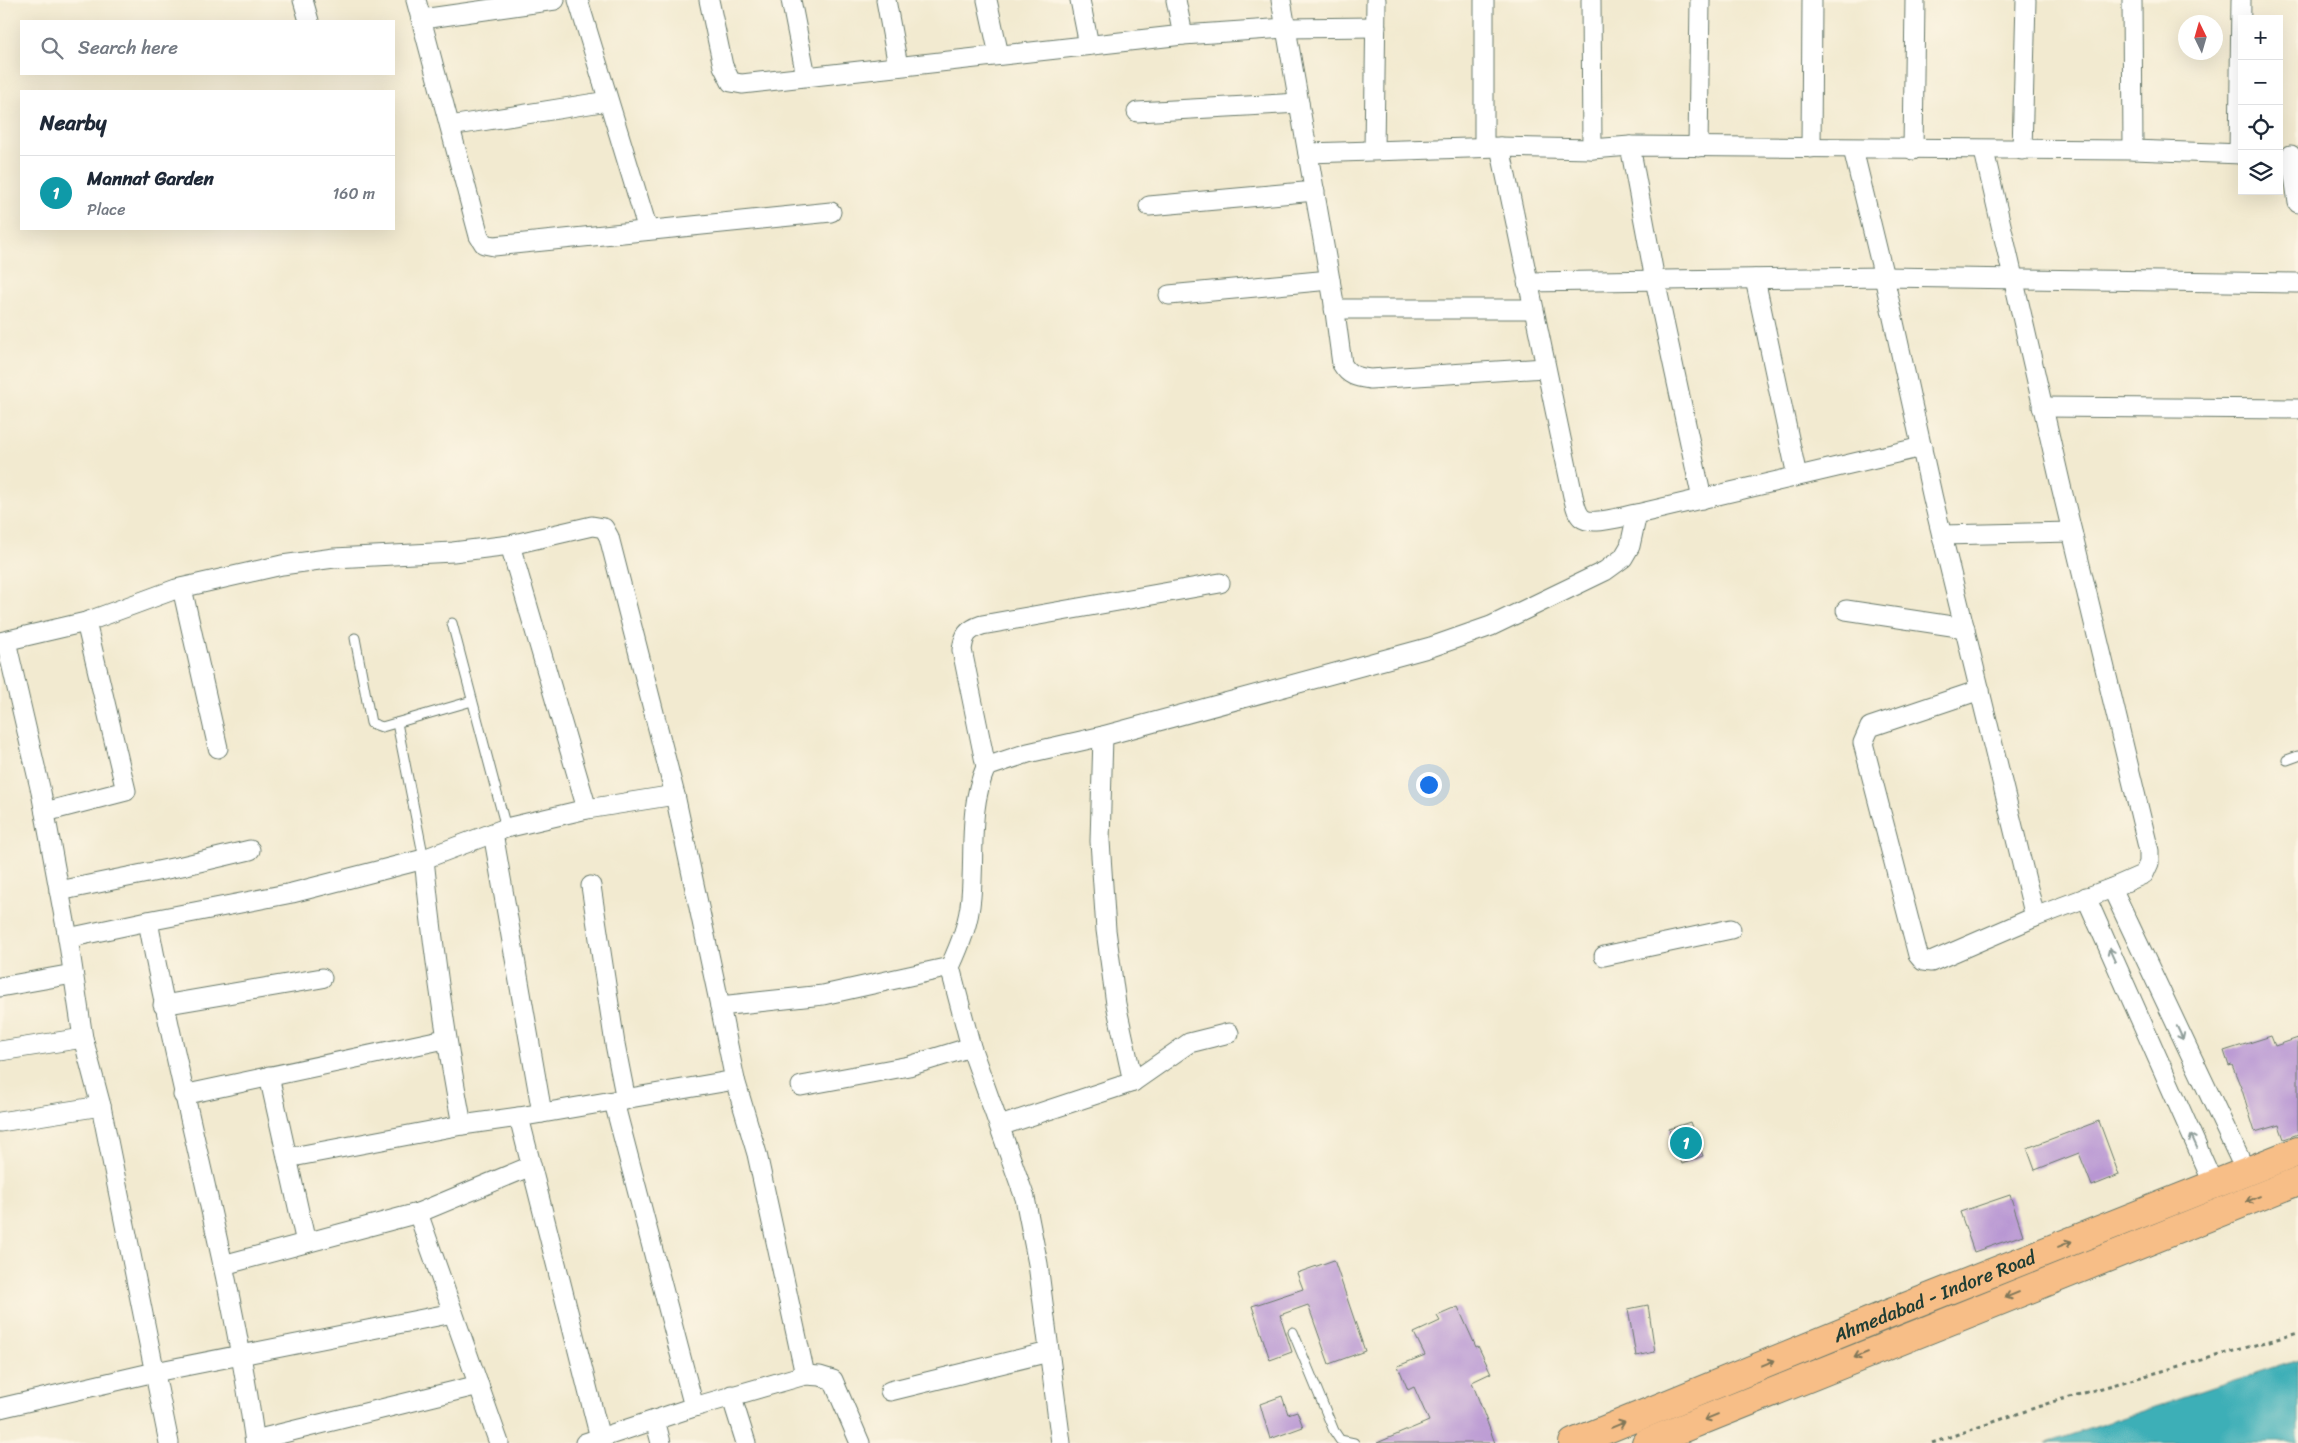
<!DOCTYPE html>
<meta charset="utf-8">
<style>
body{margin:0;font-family:Sriracha,sans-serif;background:#f2f2f3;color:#1f2937}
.controls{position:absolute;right:15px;top:15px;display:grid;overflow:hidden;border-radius:0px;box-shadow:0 5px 20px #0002}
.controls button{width:45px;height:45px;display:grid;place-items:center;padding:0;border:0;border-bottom:1px solid #e0e1e3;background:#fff;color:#1f2937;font:25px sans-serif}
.compass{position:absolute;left:2178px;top:15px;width:45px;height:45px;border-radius:50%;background:#fff;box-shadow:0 5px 20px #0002;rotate:355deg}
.you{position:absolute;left:1428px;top:784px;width:18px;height:18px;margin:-12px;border:4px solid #fff;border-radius:50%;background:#1a73e8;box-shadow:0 0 0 8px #1a73e833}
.badge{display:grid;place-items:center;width:32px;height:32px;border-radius:50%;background:#111827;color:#fff;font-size:16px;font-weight:700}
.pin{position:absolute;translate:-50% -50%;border:2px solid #fff;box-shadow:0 1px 5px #0006}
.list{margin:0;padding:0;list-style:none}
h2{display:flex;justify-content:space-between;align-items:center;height:65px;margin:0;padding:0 20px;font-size:21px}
h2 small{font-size:16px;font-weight:400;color:#747a83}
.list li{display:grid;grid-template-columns:32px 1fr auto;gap:15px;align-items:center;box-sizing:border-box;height:75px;padding:0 20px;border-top:1px solid #e0e1e3}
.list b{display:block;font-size:19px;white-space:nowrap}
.list p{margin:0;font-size:16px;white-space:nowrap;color:#747a83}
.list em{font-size:16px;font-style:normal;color:#747a83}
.icon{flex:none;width:28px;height:28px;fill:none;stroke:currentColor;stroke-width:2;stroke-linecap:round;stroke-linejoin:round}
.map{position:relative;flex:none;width:2298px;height:1443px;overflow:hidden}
.search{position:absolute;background:#fff;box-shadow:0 5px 20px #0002;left:20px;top:20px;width:375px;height:55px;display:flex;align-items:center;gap:12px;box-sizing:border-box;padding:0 18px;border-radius:0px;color:#747a83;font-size:19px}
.panel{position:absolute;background:#fff;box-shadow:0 5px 20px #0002;left:20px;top:90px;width:375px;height:140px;border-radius:0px}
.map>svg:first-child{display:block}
.water{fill:#3eafb7;stroke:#2e7676}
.building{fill:#b896d3}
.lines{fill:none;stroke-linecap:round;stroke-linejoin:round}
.lane-casing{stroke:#697a6b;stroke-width:11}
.street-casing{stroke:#697a6b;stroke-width:21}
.highway-casing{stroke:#697a6b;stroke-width:30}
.path{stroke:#697a6b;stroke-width:3;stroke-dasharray:4 4;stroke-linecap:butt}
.lane{stroke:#fff;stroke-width:9}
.street{stroke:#fff;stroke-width:19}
.highway{stroke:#f7be87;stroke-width:28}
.oneway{stroke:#8f9e9a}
.oneway2{stroke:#807759}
.labels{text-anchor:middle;stroke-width:5;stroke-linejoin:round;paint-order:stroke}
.street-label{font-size:19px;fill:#1f3d34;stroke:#fcf5e5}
</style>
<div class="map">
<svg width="2298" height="1443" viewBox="0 0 2298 1443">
<rect width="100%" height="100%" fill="#fcf5e5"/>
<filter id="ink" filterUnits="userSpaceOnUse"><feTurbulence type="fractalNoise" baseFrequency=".02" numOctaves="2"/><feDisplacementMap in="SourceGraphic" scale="10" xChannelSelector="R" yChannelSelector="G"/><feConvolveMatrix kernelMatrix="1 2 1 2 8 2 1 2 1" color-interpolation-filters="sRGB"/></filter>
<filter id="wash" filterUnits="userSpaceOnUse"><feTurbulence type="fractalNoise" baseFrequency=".0096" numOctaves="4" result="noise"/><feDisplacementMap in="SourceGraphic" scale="20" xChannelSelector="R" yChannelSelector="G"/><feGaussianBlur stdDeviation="1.12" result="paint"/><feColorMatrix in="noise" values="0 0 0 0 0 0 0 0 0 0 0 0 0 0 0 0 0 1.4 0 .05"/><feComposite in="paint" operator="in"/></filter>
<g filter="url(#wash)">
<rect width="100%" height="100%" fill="#f2ead0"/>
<polygon class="water" points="2298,1360 2298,1443 2046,1443"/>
<g id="blocks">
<g class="building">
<polygon points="2271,1036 2275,1046 2298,1038 2298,1134 2284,1139 2279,1125 2255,1132 2242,1090 2232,1065 2229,1066 2224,1051"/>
<polygon points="2099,1121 2119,1175 2092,1186 2079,1153 2035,1170 2027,1148"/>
<polygon points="1690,1122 1703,1156 1682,1164 1669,1129"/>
<polygon points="2010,1195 2023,1235 1974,1252 1960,1212"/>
<polygon points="1334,1260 1365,1351 1329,1364 1308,1305 1280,1315 1292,1352 1270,1360 1252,1306 1303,1289 1297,1273"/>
<polygon points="1648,1305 1655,1352 1636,1356 1628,1309"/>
<polygon points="1458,1307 1476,1347 1478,1346 1491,1373 1472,1382 1495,1443 1377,1443 1429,1421 1414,1387 1408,1390 1398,1366 1425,1355 1414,1333 1440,1321 1437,1316"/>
<polygon points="1282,1396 1288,1414 1297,1411 1303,1427 1270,1439 1260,1404"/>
</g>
</g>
</g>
<g filter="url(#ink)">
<use href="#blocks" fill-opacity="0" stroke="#697a6b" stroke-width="1"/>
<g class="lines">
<g class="lane-casing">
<g id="lane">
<polyline points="452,623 506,828"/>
<polyline points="355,638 371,723 382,727 472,701"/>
<polyline points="397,723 424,859"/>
<polyline points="2287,760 2298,756"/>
<polyline points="1293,1332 1334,1431 1340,1440 1354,1443"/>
</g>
</g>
<g class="street-casing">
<g id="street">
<polyline points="303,0 309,21"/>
<polyline points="416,0 479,236 484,244 494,246 831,212"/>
<polyline points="578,0 648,230"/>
<polyline points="709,0 723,66 731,82 742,84 1183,35 1285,28 1376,27"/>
<polyline points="791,0 806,76"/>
<polyline points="886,0 898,66"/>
<polyline points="987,0 999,55"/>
<polyline points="1080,0 1089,45"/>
<polyline points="1176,0 1183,35"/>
<path d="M1281,0l52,297 9,67c7,12 15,13 28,15l175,-11"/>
<polyline points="1484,0 1484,147"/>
<polyline points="1591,0 1592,149"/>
<polyline points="2132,0 2133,150"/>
<polyline points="422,19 555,0"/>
<polyline points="1137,112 1299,103"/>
<polyline points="450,126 608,101"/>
<polyline points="1630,146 1655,280 1702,499"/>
<path d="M1500,147l73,349c2,7 3,17 9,22 9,8 42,-2 55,-4l285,-67"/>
<polyline points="1698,147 1700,0"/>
<polyline points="1811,148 1812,0"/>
<polyline points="1853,149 1884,277 1933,499 2035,917"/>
<polyline points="1374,150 1376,0"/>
<polyline points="1913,150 1915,0"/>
<polyline points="2022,150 2026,0"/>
<polyline points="1308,153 1500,147 1592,149 1630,146 2133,150 2242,154"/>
<polyline points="2239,154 2241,0"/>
<polyline points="2291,155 2298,203"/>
<polyline points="1149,206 1315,191"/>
<polyline points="1755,279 1797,476"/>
<polyline points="1527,282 1884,277 2298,283"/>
<polyline points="1169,295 1330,280"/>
<polyline points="1334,309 1532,309"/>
<polyline points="2042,407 2298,409"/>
<polyline points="1942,535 2072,532"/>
<polyline points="510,545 587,809"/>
<polyline points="182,588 218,748"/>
<polyline points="1846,610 1965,628"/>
<polyline points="6,641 41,792 68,938 83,1038 101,1106 169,1443"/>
<polyline points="0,642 86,622 176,589 282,565 334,558 453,552 510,545 592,526 604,528 609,537 675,795 720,1006"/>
<polyline points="1980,690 1870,727 1863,743 1918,955 1923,961 1931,962 2035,917 2112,888 2144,874 2149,863 2149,851 2061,486 1984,151"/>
<polyline points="1103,736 1100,841 1106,930 1116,1004 1133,1082"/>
<path d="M986,767l-24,-117c2,-15 5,-20 20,-25l238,-42"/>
<polyline points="45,812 126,791 86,622"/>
<polyline points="493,833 542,1113"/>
<path d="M424,859c9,89 21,177 38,266"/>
<polyline points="591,886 615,1044 626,1100"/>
<polyline points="2112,888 2246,1172"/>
<polyline points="59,891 182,866 250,850"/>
<polyline points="2086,897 2214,1185"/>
<polyline points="68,938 148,921"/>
<polyline points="1604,956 1731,929"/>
<path d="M950,967c10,-22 19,-44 21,-70 4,-43 -3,-89 15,-130l42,-14 75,-17 328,-89 60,-21 114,-55 18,-13 7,-12 7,-32"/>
<polyline points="0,987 73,974"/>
<polyline points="163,1005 322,978"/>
<polyline points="0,1051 83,1038"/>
<polyline points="269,1076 306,1243"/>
<polyline points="801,1086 909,1066 971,1047"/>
<polyline points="183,1095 445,1039"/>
<polyline points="0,1122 101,1106"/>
<polyline points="1000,1126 1133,1082 1189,1043 1229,1033"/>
<polyline points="287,1158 462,1125 519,1117"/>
<polyline points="223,1265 418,1213"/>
<polyline points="805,1375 757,1154 735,1080 720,1006 823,995 950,967 971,1047 1025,1198 1038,1264 1061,1443"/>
<polyline points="890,1391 1049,1352"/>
<polyline points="731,1395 746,1443"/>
<polyline points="694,1407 805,1375 820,1376 833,1380 860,1443"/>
<polyline points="0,1408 155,1372 453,1313"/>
<polyline points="655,1420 661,1443"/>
<polyline points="600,1438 519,1117 735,1080"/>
<polyline points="255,1440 479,1385"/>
<path d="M255,1443c-24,-176 -75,-347 -107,-522l144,-28 132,-34 82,-31 81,-19 88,-14"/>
<polyline points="499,1443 418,1213 531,1166"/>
<polyline points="585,1443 694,1407 614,1102"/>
</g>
</g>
<g class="highway-casing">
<g id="highway">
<path id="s1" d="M1573,1443l310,-127 415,-165"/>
<polyline points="1646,1443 2298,1181"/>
</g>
</g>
<polyline class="path" points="1932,1443 2052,1402 2298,1333"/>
<use href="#lane" class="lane"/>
<use href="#street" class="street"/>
<use href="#highway" class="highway"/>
</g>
<defs><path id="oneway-shaft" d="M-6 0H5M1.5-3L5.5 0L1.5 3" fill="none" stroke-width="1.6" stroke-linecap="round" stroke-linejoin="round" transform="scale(1.25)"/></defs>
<g class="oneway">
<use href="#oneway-shaft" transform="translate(2112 955) rotate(-114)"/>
<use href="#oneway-shaft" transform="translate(2180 1033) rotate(65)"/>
<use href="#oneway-shaft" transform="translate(2194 1141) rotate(-114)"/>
</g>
<g class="oneway2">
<use href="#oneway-shaft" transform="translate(2253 1199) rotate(158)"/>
<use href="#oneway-shaft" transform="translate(2065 1244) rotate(-22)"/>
<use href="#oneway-shaft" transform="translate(2012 1295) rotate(158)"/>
<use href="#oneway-shaft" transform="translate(1861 1355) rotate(158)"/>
<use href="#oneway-shaft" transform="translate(1768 1363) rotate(-22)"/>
<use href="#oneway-shaft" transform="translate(1711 1417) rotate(158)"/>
<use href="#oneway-shaft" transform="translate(1618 1425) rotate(-22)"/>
</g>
</g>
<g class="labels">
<g class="street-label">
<text dy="7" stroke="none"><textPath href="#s1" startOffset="390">Ahmedabad - Indore Road</textPath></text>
</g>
</g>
</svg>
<div class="controls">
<button>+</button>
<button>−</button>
<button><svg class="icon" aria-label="locate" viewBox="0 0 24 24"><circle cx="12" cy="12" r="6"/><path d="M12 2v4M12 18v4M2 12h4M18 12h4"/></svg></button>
<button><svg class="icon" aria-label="layers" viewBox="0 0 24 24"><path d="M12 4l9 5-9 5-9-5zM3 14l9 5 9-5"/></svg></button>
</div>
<svg class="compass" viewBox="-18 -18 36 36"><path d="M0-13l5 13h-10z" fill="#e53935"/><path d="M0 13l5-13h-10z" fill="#747a83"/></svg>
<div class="you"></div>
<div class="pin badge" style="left:1686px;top:1143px;background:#0f9aa8">1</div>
<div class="search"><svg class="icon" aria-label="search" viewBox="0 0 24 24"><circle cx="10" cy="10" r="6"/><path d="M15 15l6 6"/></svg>Search here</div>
<section class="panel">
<h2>Nearby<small></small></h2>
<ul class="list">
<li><span class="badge" style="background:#0f9aa8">1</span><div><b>Mannat Garden</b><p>Place</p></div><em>160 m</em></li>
</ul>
</section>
</div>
